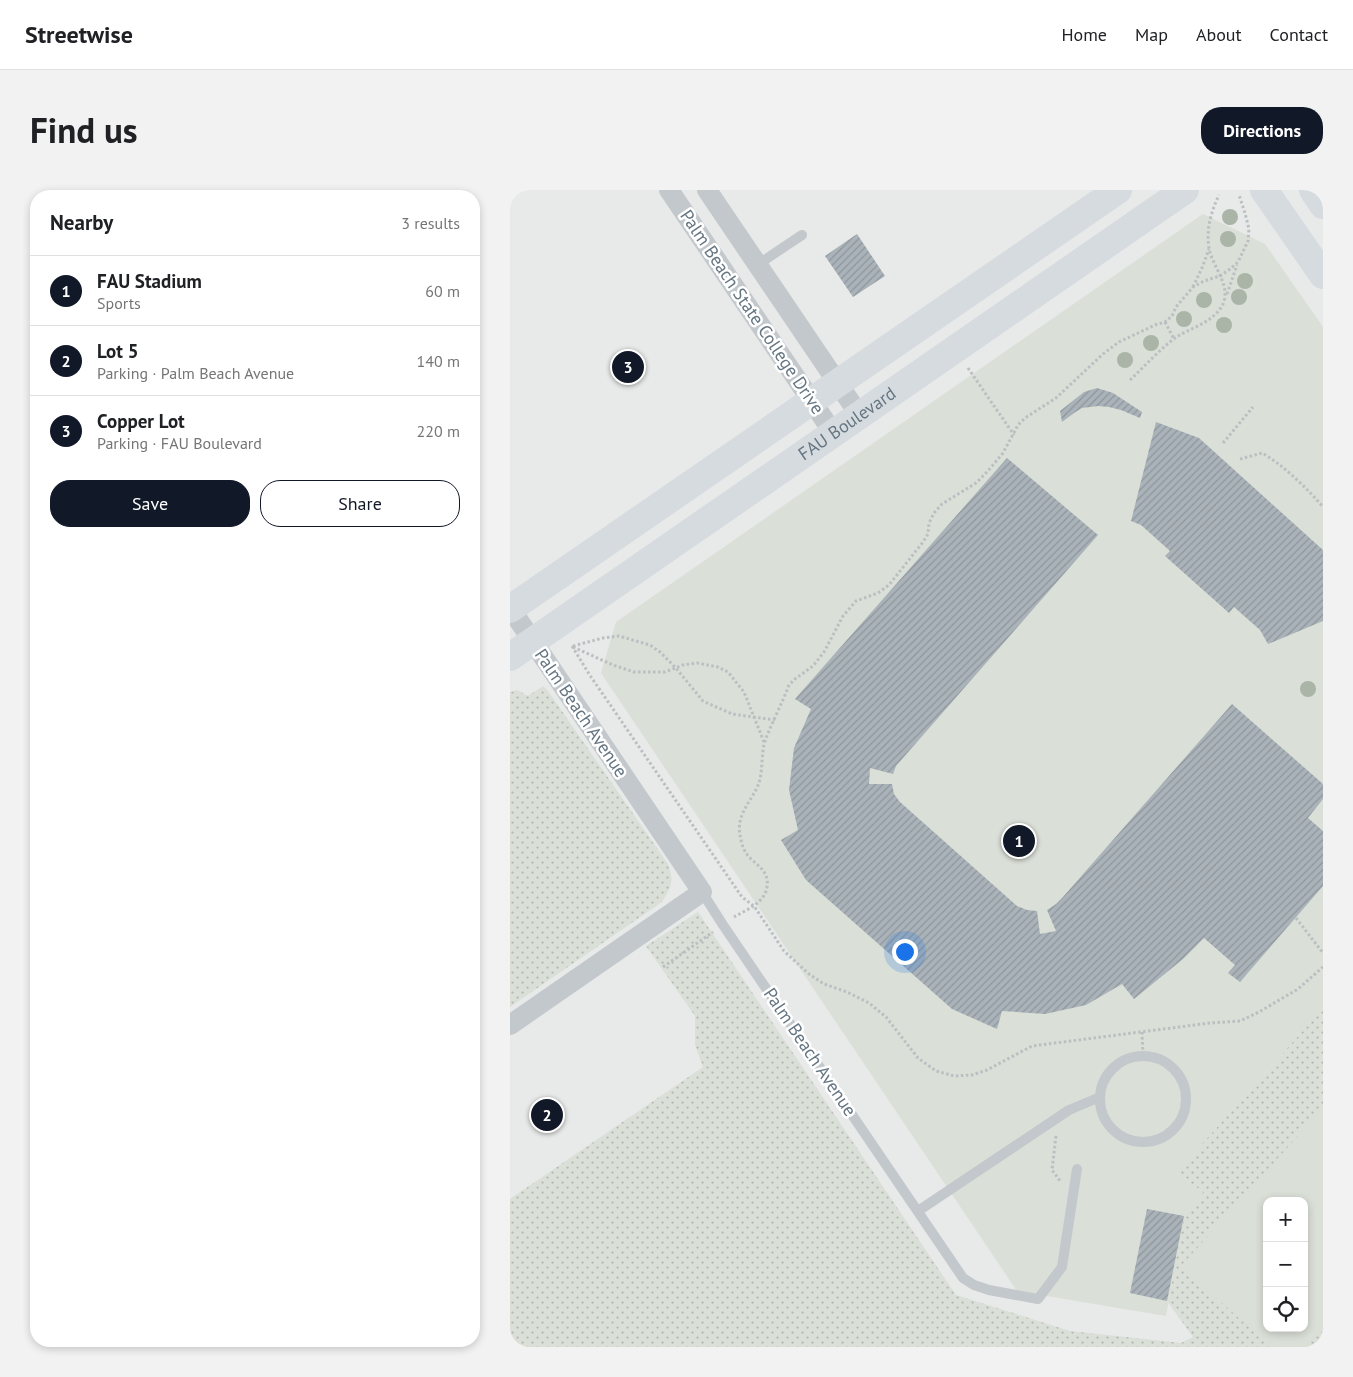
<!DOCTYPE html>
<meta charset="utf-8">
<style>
body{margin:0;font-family:"PT Sans",sans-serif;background:#f2f2f2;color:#202124}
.controls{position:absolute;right:15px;bottom:15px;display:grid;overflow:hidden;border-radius:10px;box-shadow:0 2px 8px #0003}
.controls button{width:45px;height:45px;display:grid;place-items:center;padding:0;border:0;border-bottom:1px solid #e0e0e0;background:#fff;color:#202124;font:25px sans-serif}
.you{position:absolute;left:394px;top:761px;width:18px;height:18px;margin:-12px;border:4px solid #fff;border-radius:50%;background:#1a73e8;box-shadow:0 0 0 8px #1a73e833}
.badge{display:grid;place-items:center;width:32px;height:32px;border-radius:50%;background:#111827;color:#fff;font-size:16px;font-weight:700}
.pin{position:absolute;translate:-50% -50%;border:2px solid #fff;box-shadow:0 1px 5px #0006}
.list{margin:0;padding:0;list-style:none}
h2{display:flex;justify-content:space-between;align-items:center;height:65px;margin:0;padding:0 20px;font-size:21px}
h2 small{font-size:16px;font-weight:400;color:#757577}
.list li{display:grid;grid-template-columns:32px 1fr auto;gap:15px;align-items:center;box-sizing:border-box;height:70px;padding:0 20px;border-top:1px solid #e0e0e0}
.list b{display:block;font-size:19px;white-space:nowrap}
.list p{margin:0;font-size:16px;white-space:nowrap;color:#757577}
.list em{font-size:16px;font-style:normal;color:#757577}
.actions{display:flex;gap:10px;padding:15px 20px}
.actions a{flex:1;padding:11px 0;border:1px solid #111827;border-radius:20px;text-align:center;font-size:18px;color:#111827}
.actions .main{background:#111827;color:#fff}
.icon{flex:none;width:28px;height:28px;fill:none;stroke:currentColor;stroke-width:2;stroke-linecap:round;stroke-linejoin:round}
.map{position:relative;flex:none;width:813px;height:1157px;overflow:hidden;border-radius:20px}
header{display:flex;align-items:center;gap:30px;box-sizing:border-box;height:70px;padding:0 25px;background:#fff;border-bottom:1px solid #e0e0e0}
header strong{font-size:24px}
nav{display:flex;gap:28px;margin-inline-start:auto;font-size:18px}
.intro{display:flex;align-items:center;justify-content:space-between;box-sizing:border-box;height:120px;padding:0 30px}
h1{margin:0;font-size:35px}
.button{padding:12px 22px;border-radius:20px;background:#111827;color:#fff;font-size:18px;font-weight:700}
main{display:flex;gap:30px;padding:0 30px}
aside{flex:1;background:#fff;border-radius:20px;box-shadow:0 2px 8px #0003}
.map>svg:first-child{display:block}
.built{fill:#e8e9e9;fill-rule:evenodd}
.green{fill:url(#green-dots);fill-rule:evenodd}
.pitch{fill:#dadfd7;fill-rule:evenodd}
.building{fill:url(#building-hatch)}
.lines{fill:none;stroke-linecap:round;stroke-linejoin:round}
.path{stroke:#bbbfc2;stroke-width:3;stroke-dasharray:2.5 2.5;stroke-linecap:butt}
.lane{stroke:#c3c8cc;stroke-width:10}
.street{stroke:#c3c8cc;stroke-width:20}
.secondary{stroke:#d6dbdf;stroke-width:28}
.tree{fill:#aab4a7}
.labels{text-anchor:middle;stroke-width:5;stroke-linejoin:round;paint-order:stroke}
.street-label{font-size:18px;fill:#657683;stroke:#fff}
</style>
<header>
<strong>Streetwise</strong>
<nav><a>Home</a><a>Map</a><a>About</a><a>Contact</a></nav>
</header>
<div class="intro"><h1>Find us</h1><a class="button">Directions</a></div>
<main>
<aside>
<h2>Nearby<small>3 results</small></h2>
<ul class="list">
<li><span class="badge">1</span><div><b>FAU Stadium</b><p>Sports</p></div><em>60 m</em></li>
<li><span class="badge">2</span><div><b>Lot 5</b><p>Parking · Palm Beach Avenue</p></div><em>140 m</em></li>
<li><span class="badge">3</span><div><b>Copper Lot</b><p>Parking · FAU Boulevard</p></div><em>220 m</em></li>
</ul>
<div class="actions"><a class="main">Save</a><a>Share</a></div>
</aside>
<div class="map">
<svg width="813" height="1157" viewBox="0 0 813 1157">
<defs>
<pattern id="green-dots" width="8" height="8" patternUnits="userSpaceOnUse" patternTransform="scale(1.25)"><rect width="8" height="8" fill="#dadfd7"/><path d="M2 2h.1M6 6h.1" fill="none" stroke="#b4b9b4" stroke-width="1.8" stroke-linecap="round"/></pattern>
<pattern id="building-hatch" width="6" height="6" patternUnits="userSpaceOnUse" patternTransform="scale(1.25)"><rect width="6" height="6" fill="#aab3b9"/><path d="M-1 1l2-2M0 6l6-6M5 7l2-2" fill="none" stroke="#8e969c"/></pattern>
</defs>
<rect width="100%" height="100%" fill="#fafaf8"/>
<path class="built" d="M0,0h813v1157h-813zM757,1011h37v127h-37z"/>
<g class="green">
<path d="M33,496l5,5 120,173c6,17 4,22 -6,38l-152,105v-315l7,-2 11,6z"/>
<path d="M188,722l258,383 114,36 111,12 12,-6 -26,-36 17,-85 19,-24 -27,-19 147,-165v339h-813v-148l193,-132 -8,-22v-29l-49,-70zM757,1011h37v127h-37z"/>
</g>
<g class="pitch">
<polygon points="693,24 755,54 813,137 813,818 666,983 693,1002 674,1026 656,1126 507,1101 91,483 106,432"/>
<path d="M813,918v219l-18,20h-34l-90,-81zM757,1011h37v127h-37z"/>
</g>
<g class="building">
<polygon points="347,44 375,86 343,107 315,66"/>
<polygon points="587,198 603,203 632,222 630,228 611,220 599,217 588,216 572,218 564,223 552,232 550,221 574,202"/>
<polygon points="646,232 689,248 813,360 813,431 758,454 750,440 724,417 719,423 655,366 660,361 631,335 621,331"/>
<polygon points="497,268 588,345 386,576 383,584 360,578 359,594 382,594 384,604 390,612 507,716 517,720 527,721 530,744 546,741 537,720 546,714 553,707 722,514 813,594 813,609 798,628 813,641 813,696 730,792 718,783 725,775 694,748 673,769 624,809 612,794 576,815 535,824 492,821 487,839 442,819 296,690 271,650 288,640 279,600 284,558 301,519 285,509"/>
<polygon points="637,1019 674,1026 657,1111 620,1103"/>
</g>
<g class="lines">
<g class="path">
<polyline points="683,97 692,78 699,59"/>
<polyline points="717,104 727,75"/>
<polyline points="655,132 664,149"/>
<polyline points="458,178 504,245"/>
<path d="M620,190c15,-14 29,-30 45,-42 15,-10 34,-14 45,-29 15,-20 -8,-42 -11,-61 -3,-19 2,-36 10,-53"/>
<polyline points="713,253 743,217"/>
<path d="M730,269l22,-6c20,11 46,36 61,54"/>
<polyline points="62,456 79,484 232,707 244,716 274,761 299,784 314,794 337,802 359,813 376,827 408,868 426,881 444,886 462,885 477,880 522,856 700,833 730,831 749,822 788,799 813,777"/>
<polyline points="63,456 93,448 109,446 140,455 150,462 165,477 193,511 222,524 265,530"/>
<polyline points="63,457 103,475 124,482 155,482 173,475 187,473 208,477 218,482 234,502 254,552"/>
<path d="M224,727c12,-7 31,-14 33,-30 3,-18 -13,-22 -21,-34 -3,-4 -5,-12 -6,-18 -4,-21 12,-34 19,-52 4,-13 2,-29 6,-42 7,-19 17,-37 24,-56l6,-6 18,-13 11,-14 19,-36 13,-15 22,-8 11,-8 34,-43 5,-8 1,-11 5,-10 8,-9 34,-21 11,-11 16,-19 15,-28 7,-7 31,-20 47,-44 16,-12 36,-17 10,-3 7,-6 4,-9 17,-20 11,-6 16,-5 10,-7 8,-7 10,-21 1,-12 -4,-16 -6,-18"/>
<polyline points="786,728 813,763"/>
<polyline points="153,777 203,742"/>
<polyline points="632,842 633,865"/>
<polyline points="546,946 542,980 550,991"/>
</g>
<g class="lane">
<polyline points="247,75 292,45"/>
<polyline points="192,702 213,735 453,1088 464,1095 479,1100 528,1109 552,1077 567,979"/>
<circle cx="633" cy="909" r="43"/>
<polyline points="408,1021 559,920 590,907"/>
</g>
<g class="street">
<polyline points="159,0 324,244"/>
<polyline points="197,0 350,226"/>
<polyline points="0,835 192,702 1,419"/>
</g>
<g class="secondary">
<polyline points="754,0 813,85"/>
<polyline points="803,0 813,15"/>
<polyline points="0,419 608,0"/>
<path id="s1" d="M0,467l675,-467"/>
</g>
</g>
<g class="tree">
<circle cx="720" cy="27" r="8"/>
<circle cx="718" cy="49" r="8"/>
<circle cx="735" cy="91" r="8"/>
<circle cx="729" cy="107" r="8"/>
<circle cx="694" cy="110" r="8"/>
<circle cx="674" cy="129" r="8"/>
<circle cx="714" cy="135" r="8"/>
<circle cx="641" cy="153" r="8"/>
<circle cx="615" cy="170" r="8"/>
<circle cx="798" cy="499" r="8"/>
</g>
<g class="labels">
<g class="street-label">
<text transform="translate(242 122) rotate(56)" y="6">Palm Beach State College Drive</text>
<text dy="6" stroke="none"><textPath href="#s1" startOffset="410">FAU Boulevard</textPath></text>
<text transform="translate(71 523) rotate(56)" y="6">Palm Beach Avenue</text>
<text transform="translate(300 862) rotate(56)" y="6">Palm Beach Avenue</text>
</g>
</g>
</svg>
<div class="controls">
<button>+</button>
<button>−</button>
<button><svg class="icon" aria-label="locate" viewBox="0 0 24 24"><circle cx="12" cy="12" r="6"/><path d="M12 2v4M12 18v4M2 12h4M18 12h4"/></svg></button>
</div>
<div class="you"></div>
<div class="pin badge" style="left:509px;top:651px">1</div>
<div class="pin badge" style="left:37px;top:925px">2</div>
<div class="pin badge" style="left:118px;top:177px">3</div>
</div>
</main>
